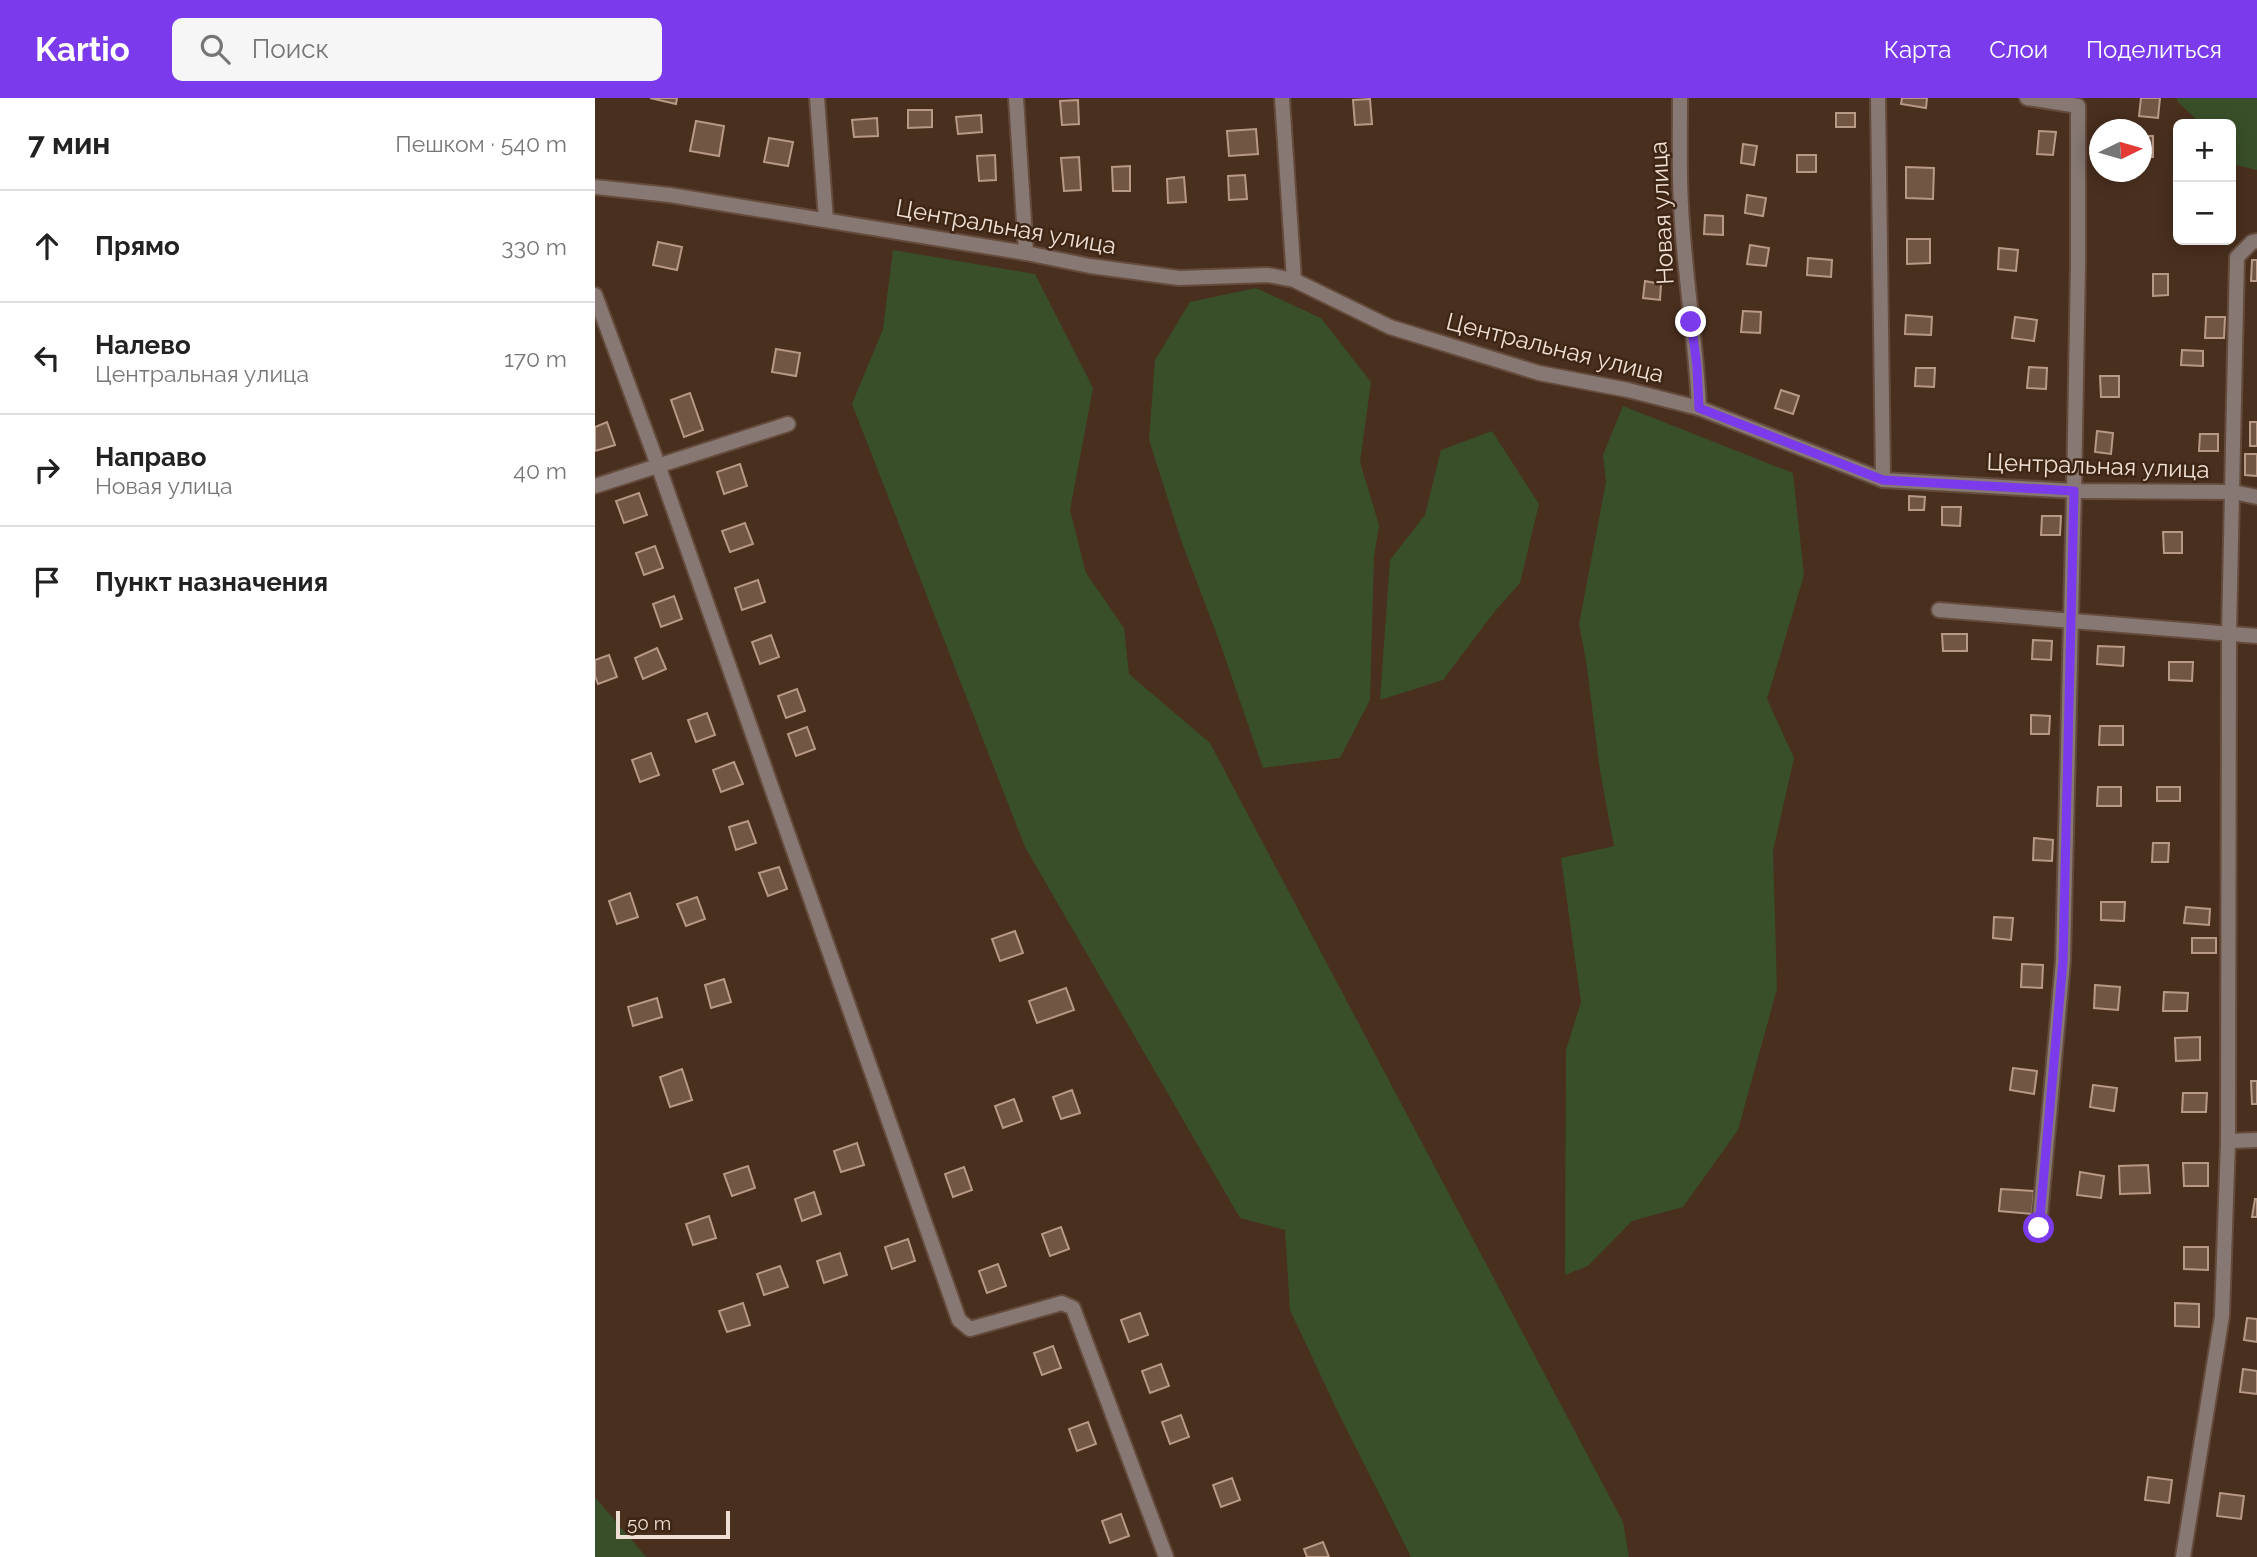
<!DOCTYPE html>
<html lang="ru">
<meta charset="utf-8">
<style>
body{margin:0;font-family:Raleway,sans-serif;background:#f6f6f6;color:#222}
.controls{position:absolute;right:21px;top:21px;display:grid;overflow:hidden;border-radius:10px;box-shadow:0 4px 18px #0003}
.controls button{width:63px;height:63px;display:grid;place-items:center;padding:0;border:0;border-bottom:2px solid #e0e0e0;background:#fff;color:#222;font:35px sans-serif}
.compass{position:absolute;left:1494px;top:21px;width:63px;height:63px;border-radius:50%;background:#fff;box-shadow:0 4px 18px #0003;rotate:85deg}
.scale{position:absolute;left:21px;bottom:18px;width:114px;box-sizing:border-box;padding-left:7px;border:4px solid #efded3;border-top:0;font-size:19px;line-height:24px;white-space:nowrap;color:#efded3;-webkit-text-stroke:5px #3e2514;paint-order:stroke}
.stop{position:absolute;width:21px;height:21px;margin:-16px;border:5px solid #7c3aed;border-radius:50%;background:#fff}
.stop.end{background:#7c3aed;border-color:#fff;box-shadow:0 2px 7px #0008}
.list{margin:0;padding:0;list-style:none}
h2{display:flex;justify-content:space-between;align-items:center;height:91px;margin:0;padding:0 28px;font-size:30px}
h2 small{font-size:23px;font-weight:400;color:#767676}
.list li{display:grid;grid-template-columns:46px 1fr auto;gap:21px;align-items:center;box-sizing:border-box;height:112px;padding:0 28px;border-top:2px solid #e0e0e0}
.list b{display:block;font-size:26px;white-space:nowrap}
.list p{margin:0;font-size:23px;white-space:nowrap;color:#767676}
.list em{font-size:23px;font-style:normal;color:#767676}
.icon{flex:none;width:38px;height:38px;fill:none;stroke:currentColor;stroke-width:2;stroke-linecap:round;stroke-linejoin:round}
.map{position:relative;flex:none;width:1662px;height:1459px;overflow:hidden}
header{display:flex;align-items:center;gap:42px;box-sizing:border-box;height:98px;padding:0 35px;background:#7c3aed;color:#fff}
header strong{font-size:33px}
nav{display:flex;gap:38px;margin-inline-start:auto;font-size:24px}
.search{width:490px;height:63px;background:#f6f6f6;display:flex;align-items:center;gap:18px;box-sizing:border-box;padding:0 24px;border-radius:10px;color:#767676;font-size:26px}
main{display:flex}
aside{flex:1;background:#fff}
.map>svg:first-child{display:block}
.green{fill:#394f29}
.building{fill:#725644;stroke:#b89985;stroke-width:2}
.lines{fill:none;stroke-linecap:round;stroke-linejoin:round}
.minor-casing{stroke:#644b3b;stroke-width:18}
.minor{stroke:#877873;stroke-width:14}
.route{stroke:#7c3aed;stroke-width:9}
.labels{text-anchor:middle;stroke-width:5;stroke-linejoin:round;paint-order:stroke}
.street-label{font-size:24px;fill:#efded3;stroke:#3e2514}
</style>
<header>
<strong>Kartio</strong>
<div class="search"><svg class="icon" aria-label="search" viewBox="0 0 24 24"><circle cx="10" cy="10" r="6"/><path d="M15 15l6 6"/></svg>Поиск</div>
<nav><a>Карта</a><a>Слои</a><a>Поделиться</a></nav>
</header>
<main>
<aside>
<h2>7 мин<small>Пешком · 540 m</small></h2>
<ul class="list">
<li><svg class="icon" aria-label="ahead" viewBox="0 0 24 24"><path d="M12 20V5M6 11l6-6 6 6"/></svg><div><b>Прямо</b></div><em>330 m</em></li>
<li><svg class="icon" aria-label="left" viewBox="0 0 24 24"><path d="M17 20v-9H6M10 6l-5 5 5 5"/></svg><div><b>Налево</b><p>Центральная улица</p></div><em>170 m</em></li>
<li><svg class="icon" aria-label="right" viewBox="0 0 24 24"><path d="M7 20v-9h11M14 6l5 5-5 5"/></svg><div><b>Направо</b><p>Новая улица</p></div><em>40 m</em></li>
<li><svg class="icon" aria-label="arrive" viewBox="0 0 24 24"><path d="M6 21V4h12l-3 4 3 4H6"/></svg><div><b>Пункт назначения</b></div></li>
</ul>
</aside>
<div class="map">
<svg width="1662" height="1459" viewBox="0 0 1662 1459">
<rect width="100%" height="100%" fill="#492f1e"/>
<g class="green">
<polygon points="1582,0 1662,0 1662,72 1636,66 1636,26 1604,26 1601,21 1582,3"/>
<polygon points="298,152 440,176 498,290 475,412 491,475 529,530 534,576 615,645 1028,1424 1034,1459 816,1459 741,1310 695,1212 690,1132 645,1120 430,749 257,306 288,231"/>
<polygon points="661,190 726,220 776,284 765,364 784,427 779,459 775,602 745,660 668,670 625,545 586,442 554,342 560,262 595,204"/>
<polygon points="1028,308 1198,375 1209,477 1172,601 1199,660 1178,753 1182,891 1143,1032 1088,1109 1037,1123 993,1168 970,1177 971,952 986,904 966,760 1019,748 1005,673 992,569 984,526 1011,384 1008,357"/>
<polygon points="897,333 944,406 925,485 900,513 848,582 785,602 795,462 830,417 846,352"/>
<polygon points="0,1399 51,1459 0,1459"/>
</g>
<g class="building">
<polygon points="55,0 82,0 81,6"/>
<polygon points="1307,0 1332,0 1331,10 1306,6"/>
<polygon points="1546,0 1565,0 1563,20 1544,18"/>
<polygon points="775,1 777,26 760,27 758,2"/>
<polygon points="483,2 484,26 467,27 465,3"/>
<polygon points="313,12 337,12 337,29 313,30"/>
<rect x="1241" y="15" width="19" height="14"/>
<polygon points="386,17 387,34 363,36 361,19"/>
<polygon points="282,20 283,38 259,39 257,22"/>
<polygon points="101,23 129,28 124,58 95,53"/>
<polygon points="661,31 663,56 634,58 632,33"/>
<polygon points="1444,33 1461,34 1458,57 1442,56"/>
<rect x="1546" y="38" width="12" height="21"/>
<polygon points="174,40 198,44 193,68 169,64"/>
<polygon points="1148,46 1162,48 1159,67 1146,65"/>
<polygon points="400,57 401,82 384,83 382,58"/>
<rect x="1202" y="57" width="19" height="17"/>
<polygon points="484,59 486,92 469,93 466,60"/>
<polygon points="535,68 535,93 518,93 517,69"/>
<polygon points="1311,69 1339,70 1338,101 1311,100"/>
<polygon points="650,77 652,101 634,102 633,78"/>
<polygon points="589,79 591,104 573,105 572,81"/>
<polygon points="1152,97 1171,100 1168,118 1150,115"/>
<polygon points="1110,117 1128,118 1128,137 1109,136"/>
<polygon points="1312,141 1335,141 1335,165 1312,166"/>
<polygon points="63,144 87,149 82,172 58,167"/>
<polygon points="1155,147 1174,150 1171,168 1152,166"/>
<polygon points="1404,150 1423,152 1421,173 1403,171"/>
<polygon points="1213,160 1237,162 1236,179 1212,177"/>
<polygon points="1657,162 1662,162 1662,183 1656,183"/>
<polygon points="1558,176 1573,176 1573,197 1558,198"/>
<polygon points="1050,183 1066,186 1065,202 1048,200"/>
<polygon points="1148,213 1166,214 1165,235 1146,234"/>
<polygon points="1311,217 1337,219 1336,237 1310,236"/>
<polygon points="1420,219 1442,222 1439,243 1417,240"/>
<polygon points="1611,219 1630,219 1629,240 1610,240"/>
<polygon points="181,251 205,255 201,278 177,274"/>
<polygon points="1587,252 1608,253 1608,268 1586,267"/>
<polygon points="1434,269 1452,270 1451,291 1432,290"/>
<polygon points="1321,270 1340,270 1339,289 1320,288"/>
<polygon points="1505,278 1524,278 1524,299 1506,299"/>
<polygon points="1186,292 1204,298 1198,316 1180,310"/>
<polygon points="95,295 108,332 89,339 76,302"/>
<polygon points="12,324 20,347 0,353 0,329"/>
<rect x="1655" y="324" width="7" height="24"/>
<polygon points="1502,333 1518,335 1516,356 1500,354"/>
<polygon points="1605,336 1623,336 1623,353 1604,353"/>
<polygon points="1650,356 1662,356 1662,378 1650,377"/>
<polygon points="145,366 152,388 129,396 122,374"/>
<polygon points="44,395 52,417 29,425 21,403"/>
<polygon points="1314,398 1330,399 1329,412 1314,412"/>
<polygon points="1347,409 1366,409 1365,428 1347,427"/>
<polygon points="1447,418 1466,418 1465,437 1446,437"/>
<polygon points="150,425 158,446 135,454 127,433"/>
<polygon points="1568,434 1587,434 1587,455 1569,455"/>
<polygon points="60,448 68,470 49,477 41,455"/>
<polygon points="163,482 170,504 147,512 140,490"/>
<polygon points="79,498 87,521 66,529 58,506"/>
<polygon points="1347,536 1372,536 1372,553 1348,553"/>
<polygon points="176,537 184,559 165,566 157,544"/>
<polygon points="1438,542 1457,543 1456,562 1437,561"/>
<polygon points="1503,548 1529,549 1528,568 1502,566"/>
<polygon points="62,550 71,571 48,581 40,560"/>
<polygon points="14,557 22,579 3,586 0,578 0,562"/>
<polygon points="1574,564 1598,564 1597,583 1574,582"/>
<polygon points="202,591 210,613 191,620 183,598"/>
<polygon points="112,615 120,637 101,644 93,622"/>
<polygon points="1436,617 1455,618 1454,636 1436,636"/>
<polygon points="1505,628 1528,628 1528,647 1504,647"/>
<polygon points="212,629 220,651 201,658 193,636"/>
<polygon points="56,655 64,677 45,684 37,662"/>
<polygon points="139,664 148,686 126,694 118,672"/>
<polygon points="1503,689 1526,689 1526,708 1502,708"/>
<rect x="1562" y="689" width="23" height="14"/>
<polygon points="153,723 161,745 141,752 134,729"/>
<polygon points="1439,740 1458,742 1457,763 1438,762"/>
<polygon points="1558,745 1574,745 1573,764 1557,764"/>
<polygon points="184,769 192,791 173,798 164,775"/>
<polygon points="35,795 43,819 22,826 14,803"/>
<polygon points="102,799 110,821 91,828 82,806"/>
<polygon points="1506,804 1530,804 1529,823 1506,822"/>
<polygon points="1591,809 1615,811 1614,827 1589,825"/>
<polygon points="1399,819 1418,820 1416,842 1398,840"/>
<polygon points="420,833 428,855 405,863 397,841"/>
<rect x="1597" y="840" width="24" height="15"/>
<polygon points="1427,866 1448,867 1447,890 1426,889"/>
<polygon points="129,881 136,904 116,910 110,887"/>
<polygon points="1500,887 1525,889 1523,912 1499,910"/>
<polygon points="471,890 479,912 442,925 434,903"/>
<polygon points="1569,894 1593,895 1592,913 1568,913"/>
<polygon points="62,900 67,919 38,928 33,909"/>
<polygon points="1605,939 1605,962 1581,963 1580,940"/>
<polygon points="1418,970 1442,973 1439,996 1415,992"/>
<polygon points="87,971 97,1002 75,1009 65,979"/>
<polygon points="1656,983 1662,983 1662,1006 1657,1006"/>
<polygon points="1498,987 1522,990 1519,1013 1495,1009"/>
<polygon points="477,992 485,1015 466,1021 458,999"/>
<polygon points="1588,995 1612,995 1611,1014 1587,1014"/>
<polygon points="419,1001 427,1023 408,1030 400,1008"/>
<polygon points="262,1045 269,1067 246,1074 239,1053"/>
<polygon points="1588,1065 1613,1065 1613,1088 1589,1088"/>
<polygon points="1553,1067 1555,1095 1525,1096 1524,1068"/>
<polygon points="153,1068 160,1090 137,1098 129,1076"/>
<polygon points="369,1069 377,1092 358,1099 350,1076"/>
<polygon points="1485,1074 1509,1078 1506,1100 1482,1097"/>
<polygon points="1406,1091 1439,1093 1437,1116 1404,1113"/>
<polygon points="219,1094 226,1116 207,1123 200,1101"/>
<polygon points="1660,1101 1662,1101 1662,1119 1657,1119"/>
<polygon points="114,1118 121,1140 98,1147 91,1126"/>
<polygon points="466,1129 474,1151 455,1158 447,1136"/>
<polygon points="313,1141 320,1163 297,1171 290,1149"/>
<polygon points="1589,1149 1613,1149 1613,1172 1589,1171"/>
<polygon points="245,1155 252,1177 229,1185 222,1163"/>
<polygon points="403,1166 411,1188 392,1195 384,1173"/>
<polygon points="185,1168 193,1189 169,1197 162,1176"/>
<polygon points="148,1205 155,1227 132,1234 124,1213"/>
<polygon points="1580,1205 1604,1206 1604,1229 1580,1228"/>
<polygon points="545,1215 553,1237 534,1244 526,1222"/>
<polygon points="1652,1220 1662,1221 1662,1244 1649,1242"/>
<polygon points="458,1248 466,1270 447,1277 439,1255"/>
<polygon points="566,1266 574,1288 555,1295 547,1273"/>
<polygon points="1648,1271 1662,1273 1662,1296 1645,1294"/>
<polygon points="586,1317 594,1339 575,1346 567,1324"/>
<polygon points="493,1324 501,1346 482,1353 474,1331"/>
<polygon points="1553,1379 1577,1382 1574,1405 1550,1402"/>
<polygon points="637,1380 645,1402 626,1409 618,1387"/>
<polygon points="1625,1395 1649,1398 1646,1421 1622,1418"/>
<polygon points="526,1416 534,1438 515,1445 507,1423"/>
<polygon points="728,1444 734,1459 712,1459 709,1451"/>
</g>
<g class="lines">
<g class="minor-casing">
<g id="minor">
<polyline points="222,0 231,122"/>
<polyline points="421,0 431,155"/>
<polyline points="687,0 699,182"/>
<path d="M1085,0c0,36 -1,72 1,107 3,68 15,135 18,203"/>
<polyline points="1283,0 1288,382"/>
<polyline points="1432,0 1483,8 1483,166 1479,393 1468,863 1444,1130"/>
<polyline points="0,89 75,97 431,155 495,168 584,180 673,177 699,182 795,229 944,275 1033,292 1104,310 1288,382 1479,393 1638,394 1662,399"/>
<polyline points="0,197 63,367 364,1222 375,1231 467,1205 478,1210 571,1459"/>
<polyline points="0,388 193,326"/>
<polyline points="1344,512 1662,538"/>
<polyline points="1633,1043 1662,1042"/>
<polyline points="1588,1459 1627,1218 1633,1043 1634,536 1642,159 1657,144 1662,143"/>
</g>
</g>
<use href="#minor" class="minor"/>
</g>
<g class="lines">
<polyline class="route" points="1096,224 1102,268 1104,310 1288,382 1479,393 1468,863 1444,1130"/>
</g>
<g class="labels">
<g class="street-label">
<text transform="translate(1067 115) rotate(-93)" y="8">Новая улица</text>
<text transform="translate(411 129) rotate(10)" y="8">Центральная улица</text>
<text transform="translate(960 250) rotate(14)" y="8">Центральная улица</text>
<text transform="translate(1503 368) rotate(2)" y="8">Центральная улица</text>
</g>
</g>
</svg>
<div class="controls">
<button>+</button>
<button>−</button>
</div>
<svg class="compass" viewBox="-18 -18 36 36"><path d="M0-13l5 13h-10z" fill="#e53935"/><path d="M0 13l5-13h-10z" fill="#767676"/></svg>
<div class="scale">50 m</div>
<div class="stop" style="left:1444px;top:1130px"></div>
<div class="stop end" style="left:1096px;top:224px"></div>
</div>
</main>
